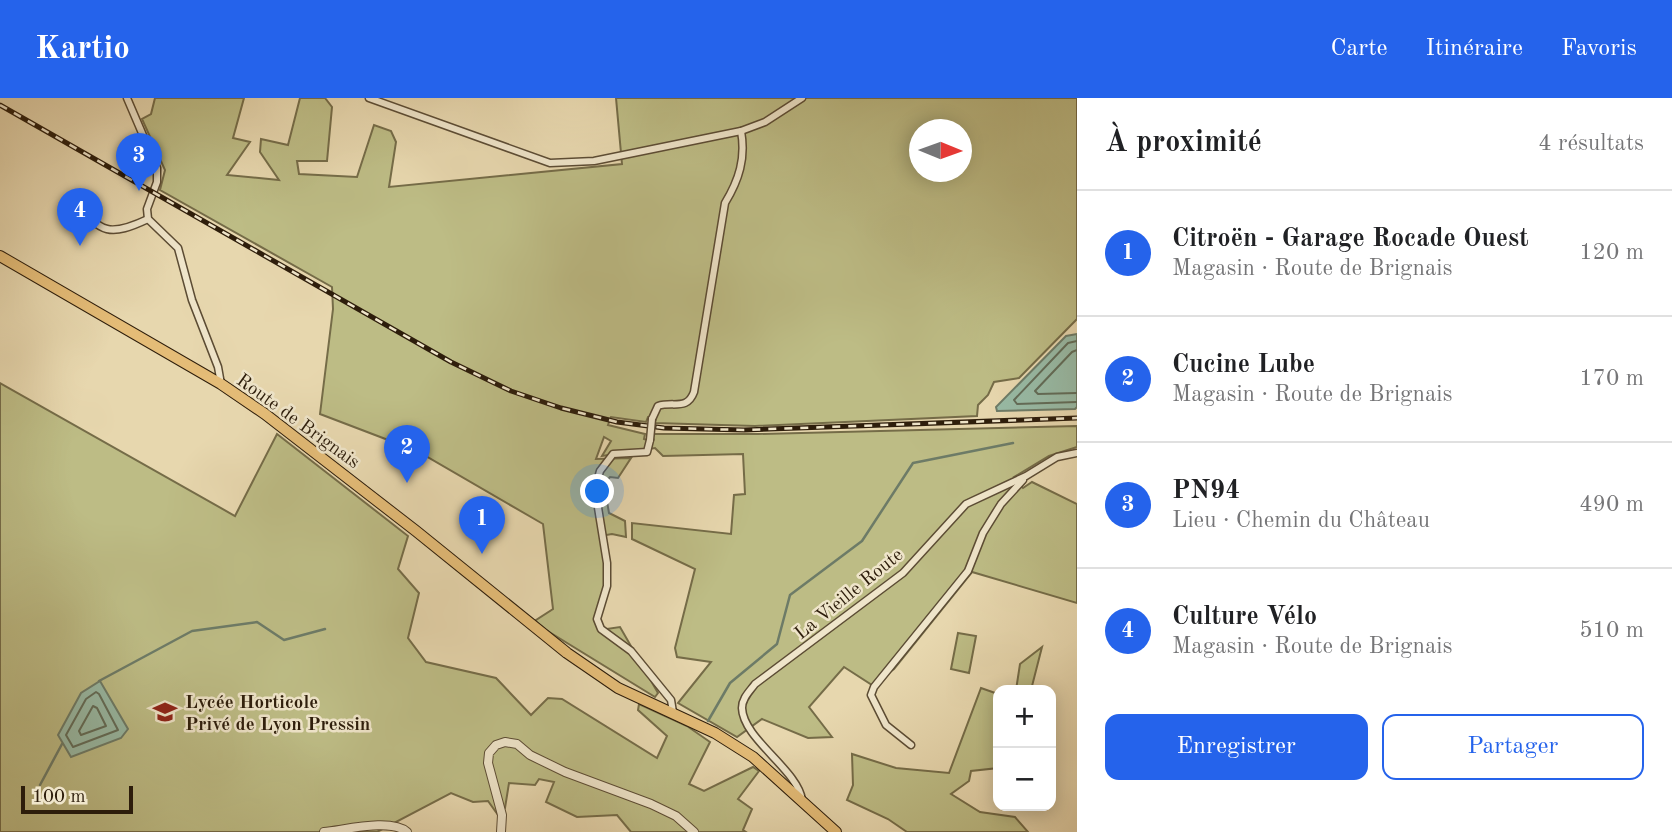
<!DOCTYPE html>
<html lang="fr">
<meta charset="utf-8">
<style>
body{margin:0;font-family:"Old Standard TT",serif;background:#f6f6f6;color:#202124}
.controls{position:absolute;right:21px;bottom:21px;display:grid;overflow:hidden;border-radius:14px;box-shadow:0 4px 18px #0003}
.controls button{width:63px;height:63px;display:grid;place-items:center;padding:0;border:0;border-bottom:2px solid #e0e0e0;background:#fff;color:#202124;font:35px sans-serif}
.compass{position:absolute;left:909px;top:21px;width:63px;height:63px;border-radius:50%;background:#fff;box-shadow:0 4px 18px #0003;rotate:91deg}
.scale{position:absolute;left:21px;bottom:18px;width:112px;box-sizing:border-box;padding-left:7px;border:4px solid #2d1d0b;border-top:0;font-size:19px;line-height:24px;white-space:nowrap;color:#2d1d0b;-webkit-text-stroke:5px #efe5ca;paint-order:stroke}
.you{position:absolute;left:598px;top:394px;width:24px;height:24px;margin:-18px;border:5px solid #fff;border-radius:50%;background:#1a73e8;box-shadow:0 0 0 10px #1a73e833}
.badge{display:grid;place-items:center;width:46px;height:46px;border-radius:50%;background:#2563eb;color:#fff;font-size:23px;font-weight:700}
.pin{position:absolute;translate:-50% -58px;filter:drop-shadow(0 2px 4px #0008)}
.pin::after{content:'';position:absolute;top:37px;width:24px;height:21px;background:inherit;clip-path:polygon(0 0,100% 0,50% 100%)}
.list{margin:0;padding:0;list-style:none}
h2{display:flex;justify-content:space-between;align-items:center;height:91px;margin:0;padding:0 28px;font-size:30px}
h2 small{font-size:23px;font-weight:400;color:#757577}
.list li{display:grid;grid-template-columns:46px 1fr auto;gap:21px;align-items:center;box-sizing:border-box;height:126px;padding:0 28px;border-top:2px solid #e0e0e0}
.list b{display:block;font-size:26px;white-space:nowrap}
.list p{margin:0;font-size:23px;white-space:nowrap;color:#757577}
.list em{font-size:23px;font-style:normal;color:#757577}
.actions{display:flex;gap:14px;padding:21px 28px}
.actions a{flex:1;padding:16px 0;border:2px solid #2563eb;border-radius:14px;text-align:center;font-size:24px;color:#2563eb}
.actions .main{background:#2563eb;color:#fff}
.map{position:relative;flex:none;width:1077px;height:734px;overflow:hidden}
header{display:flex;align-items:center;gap:42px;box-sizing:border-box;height:98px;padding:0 35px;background:#2563eb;color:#fff}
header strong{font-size:33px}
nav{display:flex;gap:38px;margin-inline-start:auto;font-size:24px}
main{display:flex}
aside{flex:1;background:#fff}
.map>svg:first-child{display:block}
.green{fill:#bdbc85;stroke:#756c48;stroke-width:2;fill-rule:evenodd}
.water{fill:#98baa5;stroke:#6d7b67;stroke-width:2}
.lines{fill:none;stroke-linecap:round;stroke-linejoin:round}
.shore{stroke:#626c58;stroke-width:2}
.stream{stroke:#6d7b67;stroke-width:2.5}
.minor-casing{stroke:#5c4c34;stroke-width:9}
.tertiary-casing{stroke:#5c4c34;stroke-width:10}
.primary-casing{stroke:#2d1d0b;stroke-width:12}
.minor{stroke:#efe5ca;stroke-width:6}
.tertiary{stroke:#efe5ca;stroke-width:8}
.primary{stroke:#e4bc77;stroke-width:10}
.rail-casing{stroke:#2d1d0b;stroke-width:5}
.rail{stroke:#efe5ca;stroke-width:2.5;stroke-dasharray:8;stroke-linecap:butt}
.minor-bridge-casing{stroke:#5c4c34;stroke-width:9;stroke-linecap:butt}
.minor-bridge{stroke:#efe5ca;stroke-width:6}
.labels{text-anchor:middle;stroke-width:5;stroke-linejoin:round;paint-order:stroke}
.street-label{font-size:19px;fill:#2d1d0b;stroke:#efe5ca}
.poi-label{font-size:19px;font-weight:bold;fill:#2d1d0b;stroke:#efe5ca;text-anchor:start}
</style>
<header>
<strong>Kartio</strong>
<nav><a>Carte</a><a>Itinéraire</a><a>Favoris</a></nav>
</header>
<main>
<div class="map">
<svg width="1077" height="734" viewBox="0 0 1077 734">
<rect width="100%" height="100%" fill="#e7d7ae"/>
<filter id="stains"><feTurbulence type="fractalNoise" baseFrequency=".00286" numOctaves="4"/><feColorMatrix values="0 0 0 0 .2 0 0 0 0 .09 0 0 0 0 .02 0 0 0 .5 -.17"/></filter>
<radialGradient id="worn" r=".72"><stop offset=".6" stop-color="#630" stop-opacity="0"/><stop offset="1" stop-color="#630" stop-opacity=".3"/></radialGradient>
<g class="green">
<path d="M155,0h89l-11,40 17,4 -23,33 52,5 -19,-28 1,-13 27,6 12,-47h25l7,9 -5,54h-30l2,13 58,3 17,-52 17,6 5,11 -7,45 233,-23 -6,-66h461v221l-58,59 -25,4 -6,13 -10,10 -1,11 -222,10 -100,-3v-5l-7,-1 -2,5 -35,-5 -3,8 37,9 -1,5 7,2 3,-7h104l319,-8v21l-28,9 -35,21 9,11 9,-6 45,22v99l-105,-31 -78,97 -22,16 -28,-18 -35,40 23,30 -24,1 -46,-19 -25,18 -59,-34 33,-41 -34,-5 -2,-9 20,-79 -63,-30v-16l99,11 3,-39 11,-1 -2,-40 -80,2 -8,-8 -53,8 9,-15 -7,-4 -8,22 35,-1 -13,20 -8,-1 -6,7 5,29 16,8 1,16 -14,-3 -12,2 5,29 -1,21 -9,35 5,9 20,-3 38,66 -3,4 -122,-75 20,-13 -10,-85 -126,-73 -97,-37 13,-105 -1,-22 -172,-97 5,-20 -23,-51 9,-5zM920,32h42v42h-42z"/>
<polygon points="0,285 235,418 277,336 408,438 398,471 419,495 408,540 426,564 496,580 531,617 548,600 562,601 657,660 667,638 638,612 639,606 687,628 710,644 689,686 704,693 753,669 759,673 738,701 752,711 743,732 746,734 631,734 617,717 577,719 546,704 554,684 539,681 535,687 509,685 505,710 498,717 488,703 473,704 451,695 377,734 0,734"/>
<polygon points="958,535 976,538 969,575 951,571"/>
<polygon points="1042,549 1031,592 1016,592 1020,566"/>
<polygon points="981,590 998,596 998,670 971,673 969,683 951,696 980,714 1015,719 1028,734 907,734 888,721 847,702 853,687 852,656 896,670 949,675"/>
</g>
<g class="water">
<polygon points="1077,236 1077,309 1075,311 997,313 996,309 1066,238"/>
<polygon points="100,583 128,631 121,640 71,659 58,637 81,595"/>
</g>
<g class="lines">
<g class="shore">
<polyline points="1077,243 1068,245 1014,302 1017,306 1077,304"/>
<polyline points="1077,252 1072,254 1035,293 1038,296 1077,295"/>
<polygon points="96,594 99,596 118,632 73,649 66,637 86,601"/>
<polygon points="93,608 97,610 106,628 81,637 79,633"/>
</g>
<g class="stream">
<polyline points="99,583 192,533 257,524 284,542 325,531"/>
<polyline points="708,623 730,585 777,546 790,497 862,443 913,365 1013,345"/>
<polyline points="40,687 62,646"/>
</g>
<g class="minor-casing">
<g id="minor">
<polyline points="127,0 157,70 157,84 147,111 148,121 178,150 192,202 218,269 221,286"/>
<polyline points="369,0 550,65 594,63 741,33 765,24 802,0"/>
<path d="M78,102c20,35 34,36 70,19"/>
<path d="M652,321l6,-13c15,-5 29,5 36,-14l31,-189c14,-23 21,-45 16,-72"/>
<polyline points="650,342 647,354 613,356 600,373 595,391 607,465 607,488 597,521 601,531 631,553 671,602 673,614"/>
<polyline points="911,647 886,627 871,597 874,589 968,473 983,435 1001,406 1023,382"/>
<path d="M802,702c-4,-30 -59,-61 -60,-92 0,-10 8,-17 13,-24l148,-111 63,-69 60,-28 31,-19 20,-4"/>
</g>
</g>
<g class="tertiary-casing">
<g id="tertiary">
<path d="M324,734c21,-2 67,-14 83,0"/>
<polyline points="501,734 502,717 488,665 489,655 496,647 505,644 517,646 530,657 565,674 651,706 676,718 694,734"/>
</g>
</g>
<g class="primary-casing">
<polyline id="primary" points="0,158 221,286 265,316 416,433 567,555 618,590 715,635 753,659 836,734"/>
</g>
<use href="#minor" class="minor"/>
<use href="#tertiary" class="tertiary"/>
<use href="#primary" class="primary"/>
<g class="rail-casing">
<polyline id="rail" points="0,7 451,264 511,293 561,310 617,324 664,330 744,332 1077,320"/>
</g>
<use href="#rail" class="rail"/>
<g class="minor-bridge-casing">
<polyline id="minor-bridge" points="650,342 652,321"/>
</g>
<use href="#minor-bridge" class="minor-bridge"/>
</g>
<defs>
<g id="school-bare" transform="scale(1.89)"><path d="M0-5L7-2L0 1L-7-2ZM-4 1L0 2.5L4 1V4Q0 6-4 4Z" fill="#8f2418" stroke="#efe5ca" stroke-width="2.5" paint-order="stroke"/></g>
</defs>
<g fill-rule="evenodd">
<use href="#school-bare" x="165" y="614"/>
</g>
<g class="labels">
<g class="street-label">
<text transform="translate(299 322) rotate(36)" y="7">Route de Brignais</text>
<text transform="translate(848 495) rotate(-39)" y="7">La Vieille Route</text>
</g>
<g class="poi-label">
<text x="185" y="610">Lycée Horticole<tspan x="185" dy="22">Privé de Lyon Pressin</tspan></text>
</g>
</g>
<rect width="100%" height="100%" filter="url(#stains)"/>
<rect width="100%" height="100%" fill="url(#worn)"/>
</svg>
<div class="controls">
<button>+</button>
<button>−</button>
</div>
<svg class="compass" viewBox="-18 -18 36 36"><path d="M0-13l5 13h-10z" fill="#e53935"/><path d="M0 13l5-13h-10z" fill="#757577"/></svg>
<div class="scale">100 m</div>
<div class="you"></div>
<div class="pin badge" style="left:482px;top:456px">1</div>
<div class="pin badge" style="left:407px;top:385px">2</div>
<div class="pin badge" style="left:139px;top:93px">3</div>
<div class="pin badge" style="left:80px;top:148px">4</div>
</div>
<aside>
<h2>À proximité<small>4 résultats</small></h2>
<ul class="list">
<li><span class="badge">1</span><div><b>Citroën - Garage Rocade Ouest</b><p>Magasin · Route de Brignais</p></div><em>120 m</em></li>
<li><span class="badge">2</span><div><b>Cucine Lube</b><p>Magasin · Route de Brignais</p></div><em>170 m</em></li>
<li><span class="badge">3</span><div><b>PN94</b><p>Lieu · Chemin du Château</p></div><em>490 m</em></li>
<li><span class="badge">4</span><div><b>Culture Vélo</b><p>Magasin · Route de Brignais</p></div><em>510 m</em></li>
</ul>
<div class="actions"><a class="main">Enregistrer</a><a>Partager</a></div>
</aside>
</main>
